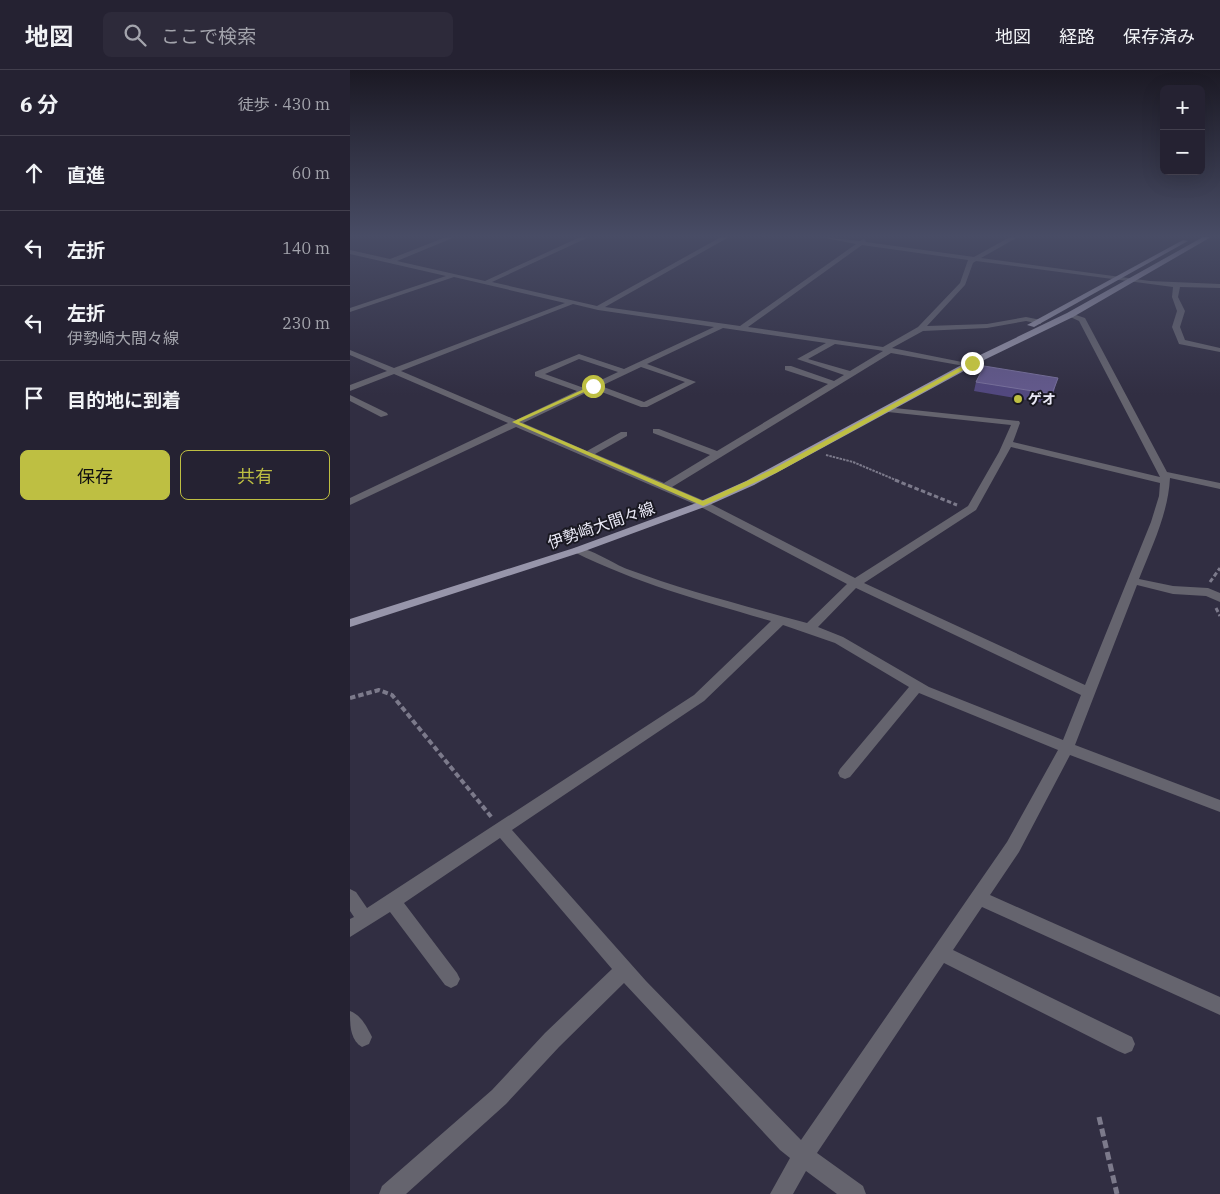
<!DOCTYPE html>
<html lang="ja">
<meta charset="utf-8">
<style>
body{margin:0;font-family:"IBM Plex Serif","Noto Sans JP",serif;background:#2d2a3a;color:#f1f3f6}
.controls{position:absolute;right:15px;top:15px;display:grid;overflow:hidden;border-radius:8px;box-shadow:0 5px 20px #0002}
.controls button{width:45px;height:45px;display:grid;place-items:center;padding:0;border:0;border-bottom:1px solid #423f4d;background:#252232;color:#f1f3f6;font:25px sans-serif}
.stop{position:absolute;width:15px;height:15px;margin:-11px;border:4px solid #bebf42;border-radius:50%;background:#fff}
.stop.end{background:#bebf42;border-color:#fff;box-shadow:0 1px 5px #0008}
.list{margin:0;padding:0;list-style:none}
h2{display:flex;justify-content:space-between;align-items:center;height:65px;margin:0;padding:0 20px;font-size:21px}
h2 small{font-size:16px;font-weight:400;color:#a3a4ac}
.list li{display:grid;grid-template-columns:32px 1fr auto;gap:15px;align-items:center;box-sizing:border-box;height:75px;padding:0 20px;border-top:1px solid #423f4d}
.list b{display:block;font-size:19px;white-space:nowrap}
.list p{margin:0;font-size:16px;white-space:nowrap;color:#a3a4ac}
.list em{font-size:16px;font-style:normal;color:#a3a4ac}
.actions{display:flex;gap:10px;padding:15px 20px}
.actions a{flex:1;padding:11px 0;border:1px solid #bebf42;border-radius:8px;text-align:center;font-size:18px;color:#bebf42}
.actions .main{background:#bebf42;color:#111}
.icon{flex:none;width:28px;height:28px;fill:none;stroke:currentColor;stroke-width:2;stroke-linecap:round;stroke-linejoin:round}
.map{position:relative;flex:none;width:870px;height:1124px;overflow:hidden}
header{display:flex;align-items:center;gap:30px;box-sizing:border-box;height:70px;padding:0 25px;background:#252232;border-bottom:1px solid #423f4d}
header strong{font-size:24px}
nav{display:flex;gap:28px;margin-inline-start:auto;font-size:18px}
.search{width:350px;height:45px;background:#2d2a3a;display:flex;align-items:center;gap:12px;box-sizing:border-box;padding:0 18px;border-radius:8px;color:#a3a4ac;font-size:19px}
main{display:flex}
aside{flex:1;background:#252232}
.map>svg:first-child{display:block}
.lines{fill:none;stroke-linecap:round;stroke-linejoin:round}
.path-far3{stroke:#7c7a8b;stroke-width:2;stroke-dasharray:2.5 1;stroke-linecap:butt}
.path-far2{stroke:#7c7a8b;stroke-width:3;stroke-dasharray:4.5 2.5;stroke-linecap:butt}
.path-far1{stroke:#7c7a8b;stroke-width:4;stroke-dasharray:5.5 3;stroke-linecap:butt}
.path{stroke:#7c7a8b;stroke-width:5;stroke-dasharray:8 4;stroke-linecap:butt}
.minor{fill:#65646e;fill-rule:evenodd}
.major{fill:#9795aa;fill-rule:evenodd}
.wall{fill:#52487f}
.shaded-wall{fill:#3e3661}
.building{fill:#63598c;stroke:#78709c}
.route{fill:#bebf42}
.poi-dot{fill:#bebf42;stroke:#191821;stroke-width:2}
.labels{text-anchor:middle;stroke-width:4;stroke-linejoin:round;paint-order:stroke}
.far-poi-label{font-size:14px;font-weight:bold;fill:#eae9f6;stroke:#191821;text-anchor:start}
.street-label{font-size:16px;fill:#eae9f6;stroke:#191821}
</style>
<header>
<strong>地図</strong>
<div class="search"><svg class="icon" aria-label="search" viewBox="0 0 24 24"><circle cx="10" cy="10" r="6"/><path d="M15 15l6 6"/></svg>ここで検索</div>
<nav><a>地図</a><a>経路</a><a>保存済み</a></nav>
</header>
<main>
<aside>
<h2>6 分<small>徒歩 · 430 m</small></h2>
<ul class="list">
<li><svg class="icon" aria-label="ahead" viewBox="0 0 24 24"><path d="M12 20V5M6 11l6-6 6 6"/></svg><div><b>直進</b></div><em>60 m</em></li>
<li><svg class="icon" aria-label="left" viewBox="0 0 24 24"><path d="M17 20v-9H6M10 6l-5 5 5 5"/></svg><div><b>左折</b></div><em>140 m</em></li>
<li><svg class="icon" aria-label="left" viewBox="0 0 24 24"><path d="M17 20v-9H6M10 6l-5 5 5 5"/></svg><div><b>左折</b><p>伊勢崎大間々線</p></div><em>230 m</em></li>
<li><svg class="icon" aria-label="arrive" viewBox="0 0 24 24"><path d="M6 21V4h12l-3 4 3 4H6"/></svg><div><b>目的地に到着</b></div></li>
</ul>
<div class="actions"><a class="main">保存</a><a>共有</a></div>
</aside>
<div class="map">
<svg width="870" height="1124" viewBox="0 0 870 1124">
<rect width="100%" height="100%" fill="#312e42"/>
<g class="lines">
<polyline class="path-far3" points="476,385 503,392 548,411"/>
<g class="path-far2">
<polyline points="545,410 607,435"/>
<polyline points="860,512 870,498"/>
<polyline points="866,538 870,546"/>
</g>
<polyline class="path-far1" points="0,628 29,620 42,625 143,749"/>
<polyline class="path" points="749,1047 767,1124"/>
<g class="minor">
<path d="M96,167h9l-58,24 88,20 95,-44h9l-97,45 105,24 124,-69h8l-124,70 135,19 116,-82 -36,-7 40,4 4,-2 2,3 108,15 36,-20h8l-37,21 169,23 70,3v4l-40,-1 -2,10 7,14 -5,16 5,13 35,8v4l-41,-8 -7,-17 5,-16 -5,-14 1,-10 -197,-26 -3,2 -8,22 -38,41 60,-2 39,-7 15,3v4l-15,-3 -39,7 -64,3 -31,17 75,15 4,2 -1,2 -79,-14 -219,134 35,15 148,76 113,-72 31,-54 12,-27 -123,-13 -4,-3 1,-2 134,14 1,2 -7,19 147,35 -81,-156 -13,-6 4,-2 15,5 82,154 53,11v6l-50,-11c-2,36 -18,68 -31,101l34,7 35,2 12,5v9l-14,-6 -33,-2 -36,-9 -62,160 145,55v12l-150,-57 -51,97 -29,43 230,102v18l-238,-108 -29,43 179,87 3,7 -3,7 -7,3 -7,-3 -174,-88 -127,190 46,33 3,8h-29l-31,-23 -13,23h-23l20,-36 -10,-8 -156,-167 -65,64 -53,57 -100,90h-27l3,-8 110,-96 53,-57 67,-64 -112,-131 -96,65 53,70 3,6 -3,6 -6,3 -6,-3 -55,-73 -40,25v-18l4,-2 -4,-6v-22l6,3 11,16 327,-213 77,-74c-69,-20 -132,-37 -197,-69l-2,-2 2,-2c12,-3 40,16 53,21 59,22 119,37 180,54l40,-39 -148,-78 -183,-79 -166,78v-7l158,-75 -114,-49 -44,17v-6l37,-14 -37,-16v-5l44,18 171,-65 -111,-26 -104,35v-4l96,-32 -96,-22v-4l40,9zM512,175l106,15 -8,23 -42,44 -35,20 -135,-20zM223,234l25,6 116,17 -90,42 -45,-15 -44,18v4l42,15 -61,29 -115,-49zM373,258l103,15 -29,16 47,16 -10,6 -43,-15h-6v4l43,14 -111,67 -58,-22h-6v4l57,22 -46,28 -69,-29 32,-18v-4h-6l-34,19 -64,-28 71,-34 47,18h6l49,-25 -49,-18zM485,274l43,6 5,1 -33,20 -42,-12zM229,289l39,13 -34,16 -39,-14zM291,297l44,15 -41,20 -43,-16zM661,377l149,36 -1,13 -8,26 -66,163 -221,-102 112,-73zM506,518l225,107 -18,45 -134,-53 -86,-50 -25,-10zM433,555l52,18 74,44 -69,82 -2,4 2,4 5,2 5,-2 69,-84 139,57 -51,92 -206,298 -155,-159 -134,-151 192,-129z"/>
<polygon points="0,325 37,343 38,345 31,347 0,331"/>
<path d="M0,941c11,4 17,16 22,26l-3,7 -7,3c-12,-7 -12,-22 -12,-36z"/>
</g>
<g class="major">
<polygon points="853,167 861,167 723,247 636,289 404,415 357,436 232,482 0,557 0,549 224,478 349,432 396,411 630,285 717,243"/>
<polygon points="833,170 838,171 684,257 677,255"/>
</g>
</g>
<polygon class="wall" points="626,312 705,318 700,334 624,321"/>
<polygon class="shaded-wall" points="708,308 705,318 700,334 702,324"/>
<polygon class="building" points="634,296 708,308 702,324 626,312"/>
<linearGradient id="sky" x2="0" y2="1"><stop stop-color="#1b1924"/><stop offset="0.51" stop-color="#484c65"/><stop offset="1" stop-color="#484c65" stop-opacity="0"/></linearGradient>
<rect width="870" height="325" fill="url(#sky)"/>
<polygon class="route" points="622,291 624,294 426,403 353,436 162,352 245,314 245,317 169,352 353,431 421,400"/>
<circle class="poi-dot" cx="668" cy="329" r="5"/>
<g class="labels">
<g class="far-poi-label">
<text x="678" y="334">ゲオ</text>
</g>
<g class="street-label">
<text transform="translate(251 455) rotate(-19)" y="6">伊勢崎大間々線</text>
</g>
</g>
</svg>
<div class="controls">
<button>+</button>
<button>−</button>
</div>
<div class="stop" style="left:243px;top:316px"></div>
<div class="stop end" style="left:622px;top:293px"></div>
</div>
</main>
